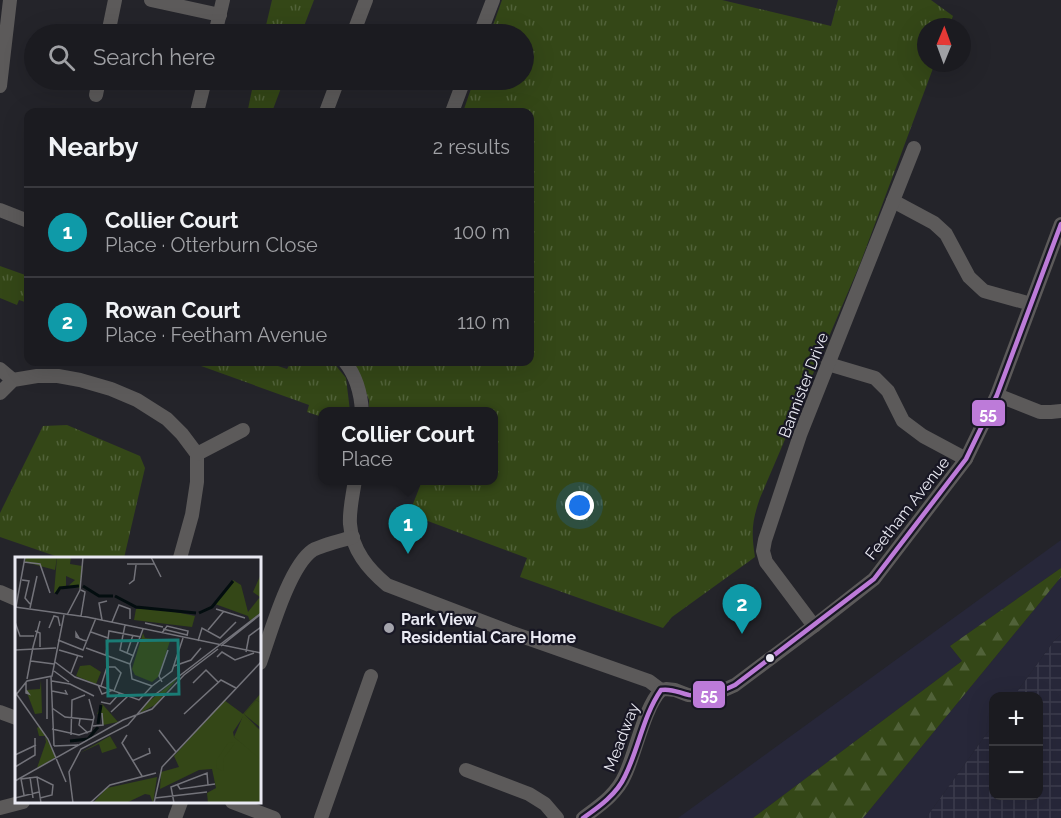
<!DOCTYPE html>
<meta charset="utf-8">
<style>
body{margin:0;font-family:Raleway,sans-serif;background:#28282d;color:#f1f3f6}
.controls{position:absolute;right:18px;bottom:18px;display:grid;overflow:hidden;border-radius:12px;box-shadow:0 6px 24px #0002}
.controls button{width:54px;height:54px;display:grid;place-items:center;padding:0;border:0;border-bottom:2px solid #39393e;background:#1b1b20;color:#f1f3f6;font:30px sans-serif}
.compass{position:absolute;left:917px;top:18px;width:54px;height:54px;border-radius:50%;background:#1b1b20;box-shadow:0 6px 24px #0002;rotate:1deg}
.you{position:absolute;left:580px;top:506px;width:21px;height:21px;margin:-15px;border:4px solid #fff;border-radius:50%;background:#1a73e8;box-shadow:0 0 0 9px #1a73e833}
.badge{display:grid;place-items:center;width:39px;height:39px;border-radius:50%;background:#0b8043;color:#fff;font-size:20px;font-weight:700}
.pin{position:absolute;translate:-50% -50px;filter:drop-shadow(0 2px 3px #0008)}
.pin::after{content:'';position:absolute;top:32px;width:21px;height:18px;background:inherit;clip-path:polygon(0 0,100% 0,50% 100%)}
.popup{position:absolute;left:318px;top:407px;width:180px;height:78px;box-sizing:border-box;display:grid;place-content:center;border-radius:12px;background:#1b1b20;filter:drop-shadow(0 2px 4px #0005);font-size:20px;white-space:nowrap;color:#a0a1a5}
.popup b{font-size:22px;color:#f1f3f6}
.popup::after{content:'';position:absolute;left:50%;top:100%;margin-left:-12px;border:12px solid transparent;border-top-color:#1b1b20}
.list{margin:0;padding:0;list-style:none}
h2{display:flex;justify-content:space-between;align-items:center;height:78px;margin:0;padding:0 24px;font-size:26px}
h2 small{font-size:20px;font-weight:400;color:#a0a1a5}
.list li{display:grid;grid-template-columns:39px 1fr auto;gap:18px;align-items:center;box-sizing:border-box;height:90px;padding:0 24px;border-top:2px solid #39393e}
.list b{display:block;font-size:22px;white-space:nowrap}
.list p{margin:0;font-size:20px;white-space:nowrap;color:#a0a1a5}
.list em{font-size:20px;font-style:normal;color:#a0a1a5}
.icon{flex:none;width:33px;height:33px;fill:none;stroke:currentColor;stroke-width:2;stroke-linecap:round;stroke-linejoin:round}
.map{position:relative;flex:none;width:1061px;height:818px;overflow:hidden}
.search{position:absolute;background:#1b1b20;box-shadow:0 6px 24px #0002;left:24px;top:24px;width:510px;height:66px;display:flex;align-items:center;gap:15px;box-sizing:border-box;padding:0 21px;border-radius:33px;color:#a0a1a5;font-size:22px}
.panel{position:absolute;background:#1b1b20;box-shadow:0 6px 24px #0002;left:24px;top:108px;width:510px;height:258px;border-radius:12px}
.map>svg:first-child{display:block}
.built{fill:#272739}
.industrial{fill:url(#industrial-grid)}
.grass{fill:url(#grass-tufts)}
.forest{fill:url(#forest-firs)}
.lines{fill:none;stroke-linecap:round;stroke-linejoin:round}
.street{stroke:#5c5a5a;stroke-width:14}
.bus-1-casing{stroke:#181724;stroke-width:9}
.bus-1{stroke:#bd7bd9;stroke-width:4.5}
.poi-dot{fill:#a4a4ac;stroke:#181724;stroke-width:2}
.bus-dot{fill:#e9e9f2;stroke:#181724;stroke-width:2}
.labels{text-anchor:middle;stroke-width:4.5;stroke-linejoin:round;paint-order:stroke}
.street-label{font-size:16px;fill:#e9e9f2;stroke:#181724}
.poi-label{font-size:16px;font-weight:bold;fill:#e9e9f2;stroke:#181724;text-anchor:start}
.inset-river{fill:none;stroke:#030d0f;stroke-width:3}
.inset-road{fill:none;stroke:#73737a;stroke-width:1.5}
.view{fill:#1a7c75;fill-opacity:0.15;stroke:#1a7c75;stroke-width:3}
.inset-edge{fill:none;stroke:#e9e9f2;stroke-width:3}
.line-badge{stroke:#181724;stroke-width:2}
.badge-label{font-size:16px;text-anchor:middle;font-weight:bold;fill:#fff}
</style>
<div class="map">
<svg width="1061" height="818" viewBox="0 0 1061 818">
<defs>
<pattern id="industrial-grid" width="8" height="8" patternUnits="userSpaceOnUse" patternTransform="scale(1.5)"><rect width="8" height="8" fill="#272739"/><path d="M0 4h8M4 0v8" fill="none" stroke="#3c3c4c"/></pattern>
<pattern id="grass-tufts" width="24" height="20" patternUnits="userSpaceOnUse" patternTransform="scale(1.5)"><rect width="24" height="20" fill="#344717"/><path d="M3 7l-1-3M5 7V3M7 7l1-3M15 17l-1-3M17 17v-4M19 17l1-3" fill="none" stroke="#516239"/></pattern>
<pattern id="forest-firs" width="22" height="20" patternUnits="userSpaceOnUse" patternTransform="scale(1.5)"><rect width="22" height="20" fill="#344717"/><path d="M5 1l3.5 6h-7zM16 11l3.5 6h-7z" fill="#516239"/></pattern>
</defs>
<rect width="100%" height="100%" fill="#24242a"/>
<g class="built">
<polygon points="1061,540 1061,568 950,646 962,661 753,818 678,818"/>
<polygon points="1061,577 1061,634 1054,641 1014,696 994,696 993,725 926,818 863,818"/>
</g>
<polygon class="industrial" points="1061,634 1061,818 926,818 993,725 994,796 1038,796 1038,696 1014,696 1054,641"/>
<g class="grass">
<polygon points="272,0 314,0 301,34 264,34"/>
<path d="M502,0h220l109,26 7,-26h93l22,16 -4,11h-23v36h9l-75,201 -100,234c-8,23 -9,34 -5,59l-83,60 -9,11 -143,-51 7,-19 -118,-44 13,-33 72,-1v-68l-125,-1v-11l-15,-38h176v-250h-67l11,-32h50v-46h-34z"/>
<polygon points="254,80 284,80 272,112 259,112 248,109"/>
<polygon points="0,266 28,276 28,303 19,300 17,305 0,298"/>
<polygon points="190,362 266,362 287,369 291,362 333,362 346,378 350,411 322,412 322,417 307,412 309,405"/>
<polygon points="67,425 140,456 145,468 124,558 61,558 0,537 0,513 43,426"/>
</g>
<polygon class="forest" points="1061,568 1061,577 863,818 753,818 962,661 950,646"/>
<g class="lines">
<g class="street">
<polyline points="151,0 220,15"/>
<polyline points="108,34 115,0"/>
<polyline points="215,34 223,0"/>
<polyline points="353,34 366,0"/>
<polyline points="480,34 493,0"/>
<polyline points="0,86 10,0"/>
<polyline points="96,95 99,80"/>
<polyline points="197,112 205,80"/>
<polyline points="326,112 338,80"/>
<polyline points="452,112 464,80"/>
<polyline points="893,201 934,223 946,234 969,277 984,291 1031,304"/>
<polyline points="0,210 28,221"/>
<path d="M345,362c12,15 16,31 17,50"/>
<polyline points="828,364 875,378 888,391 903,421 923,436 966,459"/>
<polyline points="0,369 13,380"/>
<polyline points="0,393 13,380 37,376 58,376 80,380 111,389 137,400 167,419 182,434 197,454 197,482 192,515 180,558"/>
<polyline points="997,395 1040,412 1051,412 1061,411"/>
<polyline points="197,454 243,430"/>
<path d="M355,480c-2,14 -6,30 -5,44 2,26 18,45 37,61l123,47 139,49 12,9"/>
<polyline points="0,592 16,599"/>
<polyline points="814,626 766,562 763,551 765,540 800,435 914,148"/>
<path d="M260,663c10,-28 29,-97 53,-113 9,-5 30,-10 40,-13"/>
<polyline points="661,690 666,689 675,690 688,695 705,696 717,693 735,685 814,626 874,579 966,459 997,395 1061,224"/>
<polyline points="0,712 16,718"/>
<polyline points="466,770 529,794 545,804 557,818"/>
<polyline points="232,802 274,818"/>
<polyline points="0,808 23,802"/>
<polyline points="175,818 181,802"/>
<polyline points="321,818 371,676"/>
<path d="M583,818c16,-12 34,-24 42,-43 11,-23 19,-67 36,-85"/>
</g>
<g class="bus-1-casing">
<path id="bus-1" d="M583,818c16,-11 34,-24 42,-42 14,-28 18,-60 36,-86 11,-2 18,3 28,5 17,3 31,-3 46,-10l139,-106 92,-120 31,-64 64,-171"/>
</g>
<use href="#bus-1" class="bus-1"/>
</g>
<circle class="poi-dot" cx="389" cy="628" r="6"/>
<circle class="bus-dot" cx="770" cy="658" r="5"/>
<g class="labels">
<g class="street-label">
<text transform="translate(803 385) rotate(-69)" y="6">Bannister Drive</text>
<text transform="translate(907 508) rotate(-52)" y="6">Feetham Avenue</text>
<text transform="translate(621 737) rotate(-69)" y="6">Meadway</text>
</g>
<g class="poi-label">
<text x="401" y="625">Park View<tspan x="401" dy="18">Residential Care Home</tspan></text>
</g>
</g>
<g transform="translate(15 557)">
<rect width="246" height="246" fill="#24242a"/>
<path d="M11,0h31l-2,13 -30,-8zM246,17v38l-11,9 -2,-5 -33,-12 18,-24 8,5 7,27 12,-15 -7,-5zM141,51l39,8 -3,11 -58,-7 2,-11zM128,76l2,5 25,3 -12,36 -6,5 -17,-7 -3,-6zM75,108l11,7 -5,12 -20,-8 4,-10zM26,123l1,33 -7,1 -9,-24 14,-1zM246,136v10l-5,-3 -12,14 17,17 -18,-14 -10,15 1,5 27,21v45h-53l-1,-10 9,-5 -4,-19 -13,1 -39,19 1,-17 18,-5 -5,-11 50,-56 19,14zM87,147l2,2 14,16 -15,3 -2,-12 -4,1zM142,220l-4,26 -3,-8 -5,-1 -19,9h-33l14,-15z" fill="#344717"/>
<path d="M42,0h14l-1,7 12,2 -2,22 -13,-1 8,-7 -9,-4v11l-12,6zM164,120l-24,28 -15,8 7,-10zM241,143l5,3v25l-17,-14zM228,159l18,15 -1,28 -26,-22zM25,169l16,31 -19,11 9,-26 -1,-6h-6l-2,-8zM95,179l7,12 -15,5 -3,-9 -19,9zM214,185l6,1 -11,15 -1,13 -7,-3 1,-9z" fill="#344717"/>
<path class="inset-river" d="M68,29l16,10h14M41,37l4,-6 19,-2M100,39l21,11 60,6M184,56l13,-6 21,-26M83,167l3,-19M55,184l18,-2 10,-12"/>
<path class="inset-road" d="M136,0l10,20M9,5l16,2 10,29M112,7h27M7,23l7,1 -4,17 5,6M114,27l5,-4 2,-15M66,33l4,2 -4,24M0,50l72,10 174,36M1,50l9,-50M15,51l7,-32M201,52l29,9M52,58l13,-25 3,-33M87,63l-3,-17 8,-2M0,65l5,14h14M97,65l7,-17 11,4v10M130,66l18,4M110,68l-5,25 14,6M34,71l5,-12 4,1 2,9M148,72l24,6M193,73l16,-19M20,74l5,2v14M76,75l17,6M147,76l5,-7 21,5 -1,5M64,81l-3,-5v4l7,3 4,1M43,83l25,10 13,-32M183,84l4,-13 18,10 16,-16M206,89l40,-32M18,90l7,-26M71,91l44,16M0,93l41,-2M44,93l24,7M231,95l3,-16 12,-9M112,96l6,-18M91,98l3,-24 32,6M202,100l5,-5 13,8 19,-7M16,104l23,3M40,105l20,15 64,23 13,-14M115,107l13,-35M115,107l2,15 20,7M159,109l17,-6 10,-12M39,114l15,11M56,116l7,-18M36,119l3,70M12,122l6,-32M32,122v40M37,124l18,3 24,12M147,125l-3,-6 9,-26M178,126l13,-13 12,12M83,128l4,9 11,-4M86,129l6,-19h8l6,6 -7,18M137,129l20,-15 11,-33M11,133l3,4 -3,-1v-10M37,134l15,3 -2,-4M0,135l33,47 18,43M0,139l12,-15 25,-5 12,-61M86,145l9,2 10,-11M37,151l13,9 29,3M96,155l17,-16M169,157l37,-34 15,8M65,162l-1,6 9,8M78,169l10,-1 -1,-12M37,172l27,6 12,-4 3,-14 -5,-18M144,173l17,22M56,178l1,-35 13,-5M112,178l-5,8 20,33M39,189l24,-1M0,198l21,-10M117,204l18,-8 -1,-5M0,210l20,-12v-17M15,220l3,21M22,220l4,26M0,224l108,-61 29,-11 32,-34 34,-26M162,227l3,5 35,-5M9,238l-3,-16 16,-2 16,8 -1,10 -12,3M0,241l24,-6M140,241l52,-6M58,246l-4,-31 12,-23 47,-24 24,-28 109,-84M75,246l20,-18 46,-12M139,246l8,-36 99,-105M159,246l-3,-16 36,-14 1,12"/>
<path class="view" d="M163,83l1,54 -71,2 -1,-55z"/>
<rect width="246" height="246" class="inset-edge"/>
</g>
<g class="line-badge">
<rect x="971" y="399" width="35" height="28" rx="6" fill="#bd7bd9"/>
<rect x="692" y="680" width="34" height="29" rx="6" fill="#bd7bd9"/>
</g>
<g class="badge-label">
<text x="988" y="419">55</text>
<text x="709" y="700">55</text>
</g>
</svg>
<div class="controls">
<button>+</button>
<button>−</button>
</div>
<svg class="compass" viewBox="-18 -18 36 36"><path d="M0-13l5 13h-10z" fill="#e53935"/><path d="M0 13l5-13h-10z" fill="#a0a1a5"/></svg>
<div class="you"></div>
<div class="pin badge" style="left:408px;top:554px;background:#0f9aa8">1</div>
<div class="popup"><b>Collier Court</b>Place</div>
<div class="pin badge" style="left:742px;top:634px;background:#0f9aa8">2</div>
<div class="search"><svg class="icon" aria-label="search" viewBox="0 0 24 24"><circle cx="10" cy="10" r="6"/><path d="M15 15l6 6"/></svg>Search here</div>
<section class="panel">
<h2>Nearby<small>2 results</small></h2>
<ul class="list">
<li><span class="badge" style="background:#0f9aa8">1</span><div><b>Collier Court</b><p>Place · Otterburn Close</p></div><em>100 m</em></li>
<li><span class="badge" style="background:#0f9aa8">2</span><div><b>Rowan Court</b><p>Place · Feetham Avenue</p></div><em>110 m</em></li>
</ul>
</section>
</div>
